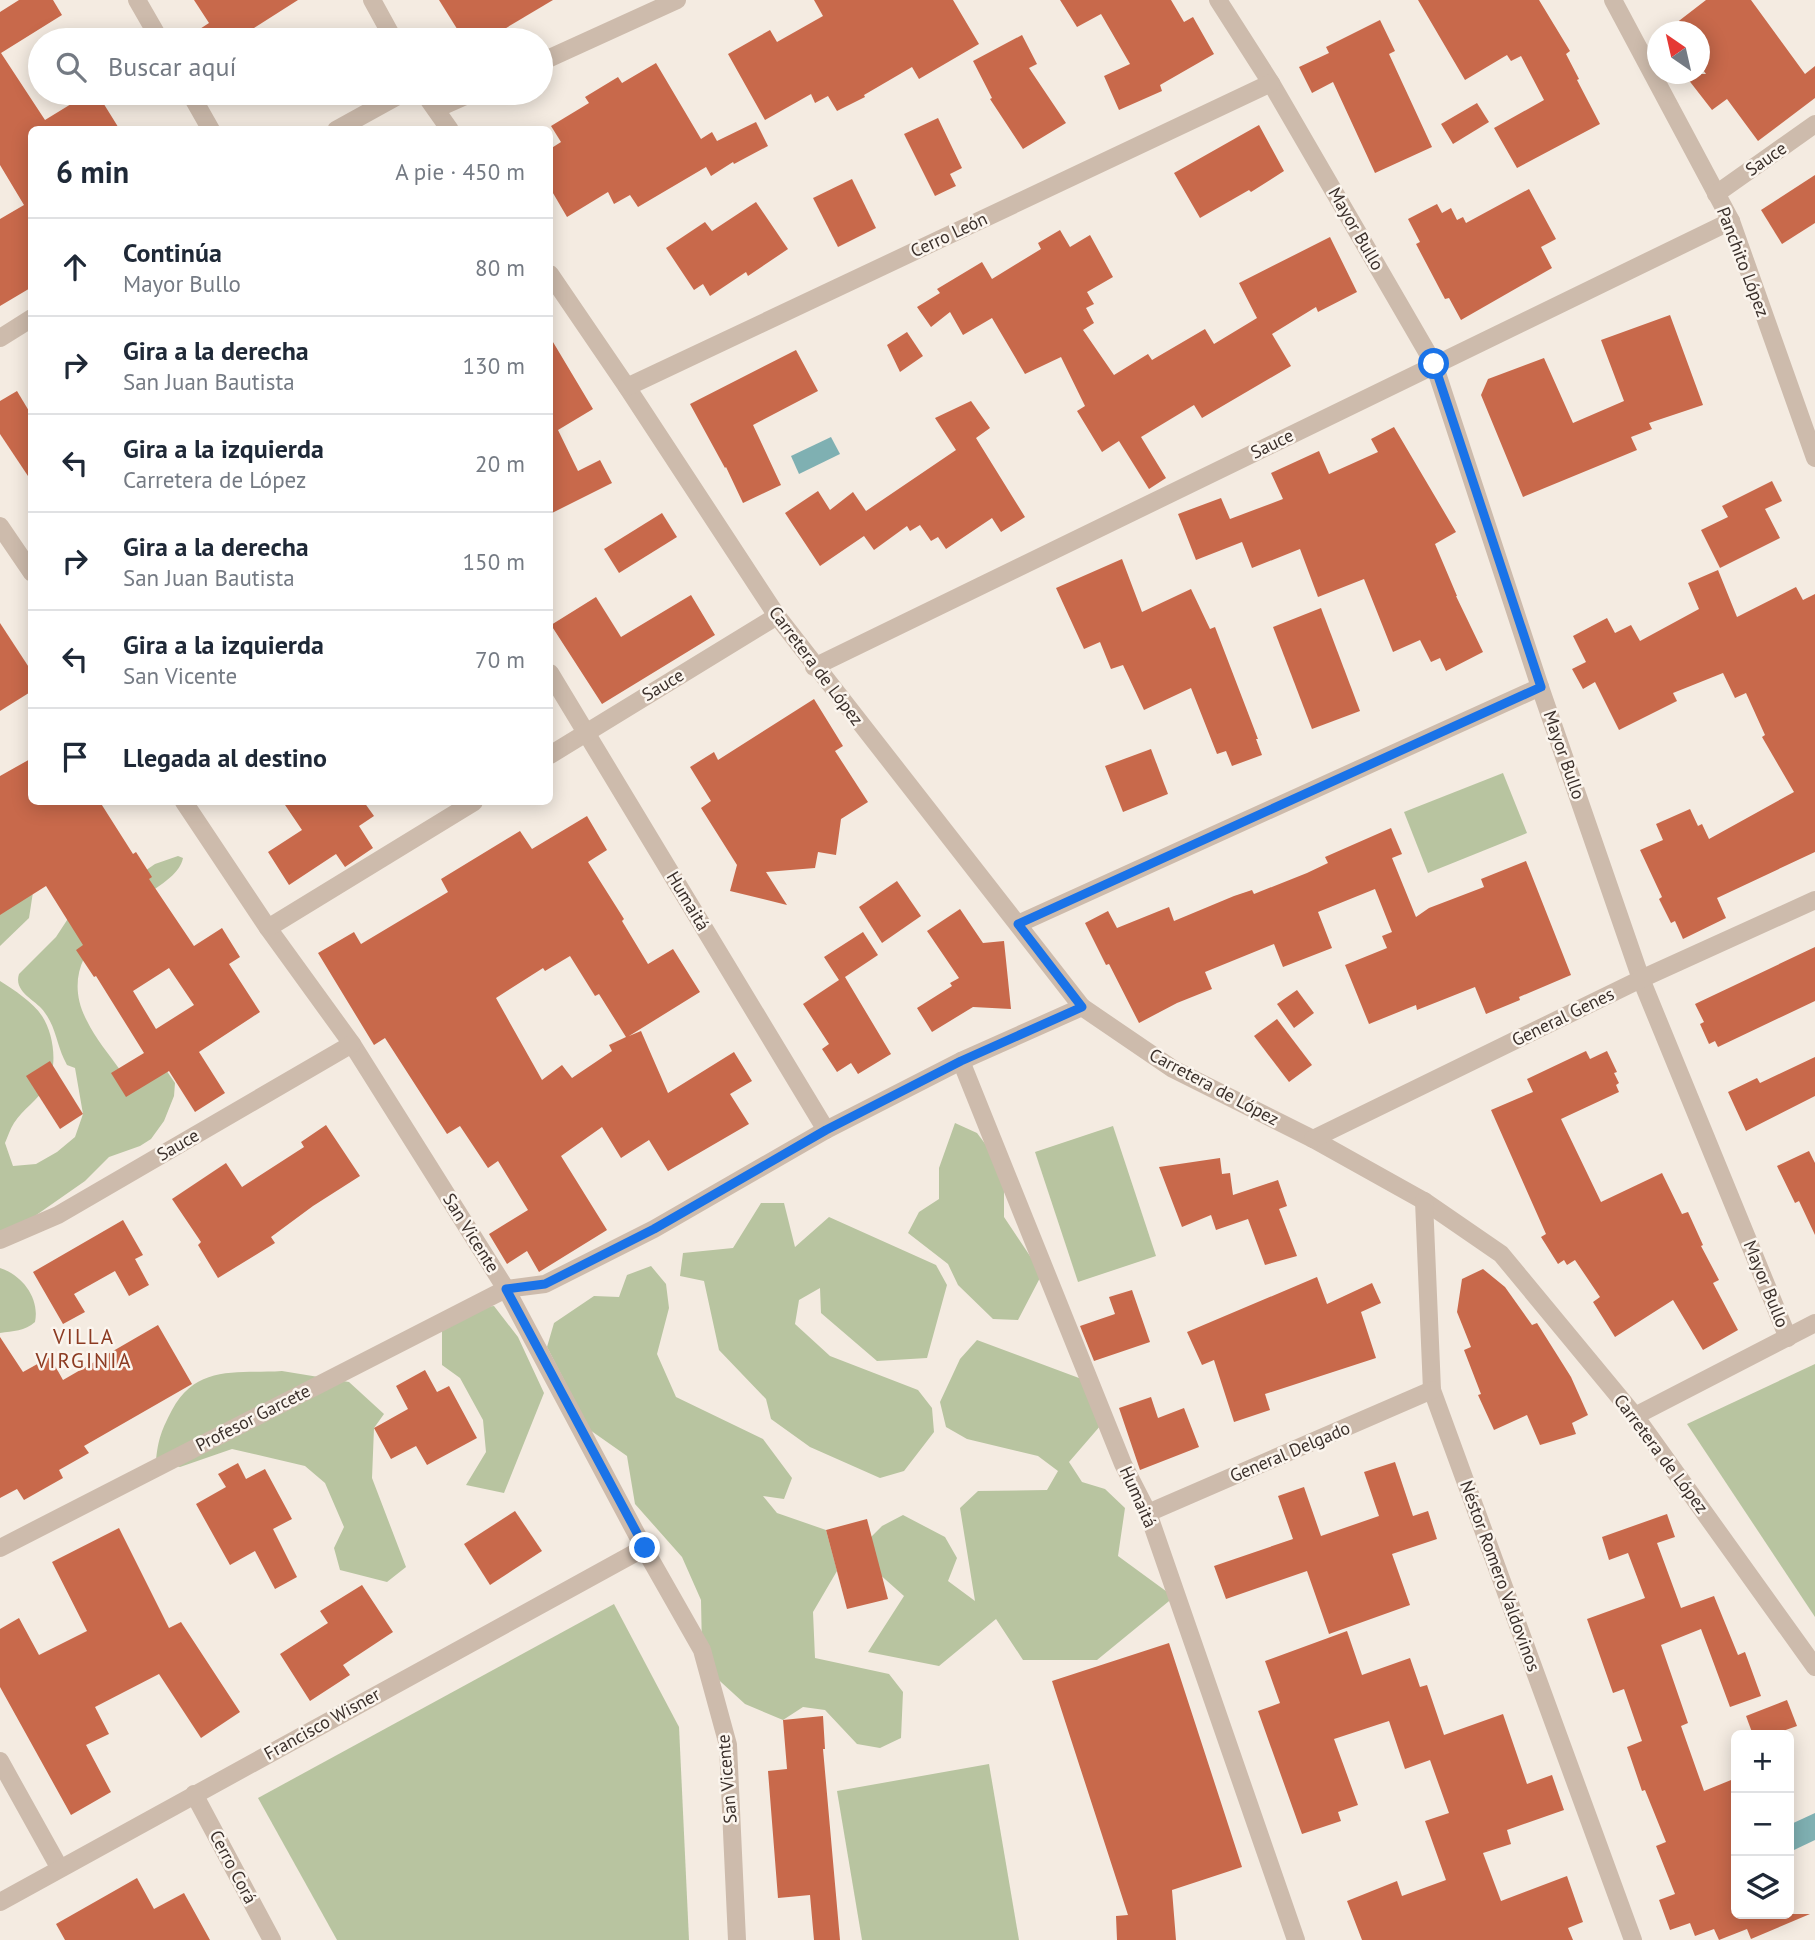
<!DOCTYPE html>
<html lang="es">
<meta charset="utf-8">
<style>
body{margin:0;font-family:"PT Sans",sans-serif;background:#f6f6f7;color:#1f2937}
.controls{position:absolute;right:21px;bottom:21px;display:grid;overflow:hidden;border-radius:10px;box-shadow:0 4px 18px #0003}
.controls button{width:63px;height:63px;display:grid;place-items:center;padding:0;border:0;border-bottom:2px solid #e0e1e3;background:#fff;color:#1f2937;font:35px sans-serif}
.compass{position:absolute;left:1647px;top:21px;width:63px;height:63px;border-radius:50%;background:#fff;box-shadow:0 4px 18px #0003;rotate:326deg}
.stop{position:absolute;width:21px;height:21px;margin:-16px;border:5px solid #1a73e8;border-radius:50%;background:#fff}
.stop.end{background:#1a73e8;border-color:#fff;box-shadow:0 2px 7px #0008}
.list{margin:0;padding:0;list-style:none}
h2{display:flex;justify-content:space-between;align-items:center;height:91px;margin:0;padding:0 28px;font-size:30px}
h2 small{font-size:23px;font-weight:400;color:#747a83}
.list li{display:grid;grid-template-columns:46px 1fr auto;gap:21px;align-items:center;box-sizing:border-box;height:98px;padding:0 28px;border-top:2px solid #e0e1e3}
.list b{display:block;font-size:26px;white-space:nowrap}
.list p{margin:0;font-size:23px;white-space:nowrap;color:#747a83}
.list em{font-size:23px;font-style:normal;color:#747a83}
.icon{flex:none;width:38px;height:38px;fill:none;stroke:currentColor;stroke-width:2;stroke-linecap:round;stroke-linejoin:round}
.map{position:relative;flex:none;width:1815px;height:1940px;overflow:hidden}
.search{position:absolute;background:#fff;box-shadow:0 4px 18px #0003;left:28px;top:28px;width:525px;height:77px;display:flex;align-items:center;gap:18px;box-sizing:border-box;padding:0 24px;border-radius:38px;color:#747a83;font-size:26px}
.panel{position:absolute;background:#fff;box-shadow:0 4px 18px #0003;left:28px;top:126px;width:525px;height:679px;border-radius:10px}
.map>svg:first-child{display:block}
.green{fill:#b8c4a0}
.water{fill:#7fb0b2}
.building{fill:#c8694b;fill-rule:evenodd}
.lines{fill:none;stroke-linecap:round;stroke-linejoin:round}
.minor{stroke:#cdbbac;stroke-width:18}
.route{stroke:#1a73e8;stroke-width:9}
.labels{text-anchor:middle;stroke-width:5;stroke-linejoin:round;paint-order:stroke}
.street-label{font-size:18px;fill:#3b302b;stroke:#fbf5ee}
.quarter-label{font-size:21px;letter-spacing:2px;fill:#8c3b22;stroke:#fbf5ee}
</style>
<div class="map">
<svg width="1815" height="1940" viewBox="0 0 1815 1940">
<rect width="100%" height="100%" fill="#f4ebe1"/>
<g class="green">
<polygon points="1503,773 1527,833 1428,873 1404,812"/>
<path d="M178,856l5,2c-3,15 -20,25 -32,34 -43,29 -95,71 -64,129 8,17 22,33 33,49l44,-3 11,16 -1,13 -10,25 -13,18 -11,7 -31,11 -24,24 -63,44 -22,6v-250c14,9 33,21 42,35 12,18 16,51 5,69 -9,15 -24,24 -33,38 -4,6 -6,13 -9,20l8,23 23,-2 21,-12 18,-15 8,-23 -8,-46 -8,-3 -3,-6c-7,-15 -9,-33 -19,-46 -8,-13 -32,-20 -26,-39l37,-37 17,-26 66,-36 16,-11z"/>
<polygon points="0,888 33,892 29,918 0,946"/>
<polygon points="955,1123 977,1133 1004,1169 1004,1217 1042,1274 1018,1320 993,1319 958,1285 948,1264 908,1233 919,1212 939,1199 939,1168"/>
<polygon points="1113,1126 1156,1256 1078,1282 1035,1152"/>
<polygon points="761,1203 784,1203 795,1247 829,1217 936,1265 947,1285 927,1358 877,1361 821,1313 820,1288 799,1300 795,1324 830,1356 918,1390 932,1408 934,1432 904,1471 880,1478 810,1447 771,1419 766,1399 719,1350 704,1281 680,1276 683,1253 733,1248"/>
<polygon points="651,1266 666,1284 669,1308 657,1354 676,1397 763,1439 792,1478 784,1499 763,1496 777,1513 826,1530 837,1571 813,1612 815,1658 889,1674 903,1692 901,1738 880,1748 857,1744 825,1710 803,1707 783,1720 745,1704 710,1672 702,1650 701,1600 682,1557 635,1504 627,1456 590,1430 547,1347 554,1323 594,1296 619,1297 627,1275"/>
<path d="M0,1268c22,7 40,30 35,54 -10,9 -22,9 -35,11z"/>
<polygon points="494,1306 518,1337 544,1393 504,1493 466,1485 486,1452 483,1420 460,1378 442,1365 442,1324 485,1307"/>
<polygon points="977,1340 1087,1381 1101,1425 1069,1462 1082,1482 1105,1489 1125,1508 1118,1556 1174,1597 1097,1660 1023,1660 996,1619 939,1666 868,1652 904,1596 868,1564 868,1540 882,1526 903,1515 945,1537 957,1558 948,1581 975,1601 960,1508 978,1491 1047,1490 1058,1471 1038,1456 967,1439 946,1427 940,1402 960,1359"/>
<polygon points="1815,1364 1815,1617 1687,1424"/>
<path d="M282,1371l67,11 35,32 -10,14 -2,50 34,89 -19,15 -47,-12 -6,-22 10,-21 -19,-44 -20,-17 -73,-17 -52,18 -24,-6c2,-22 6,-32 16,-51 25,-46 65,-36 110,-39z"/>
<polygon points="614,1604 679,1727 689,1940 337,1940 258,1798"/>
<polygon points="989,1764 1019,1940 862,1940 837,1791"/>
</g>
<g class="water">
<polygon points="831,437 840,454 799,474 791,456"/>
<polygon points="1815,1813 1815,1840 1794,1850 1789,1840 1789,1825"/>
</g>
<g class="building">
<polygon points="19,0 53,0 62,15 1,53 45,120 89,93 97,93 120,130 32,130 32,287 0,306 0,219 24,205 0,165 0,12"/>
<polygon points="194,0 298,0 235,40 183,40 209,23"/>
<polygon points="439,0 553,0 486,40 464,40"/>
<polygon points="814,0 953,0 979,44 919,79 912,67 864,95 865,97 837,111 828,96 815,103 811,94 765,120 728,54 770,30 777,42 823,16"/>
<polygon points="1060,0 1171,0 1184,22 1193,17 1214,54 1160,85 1162,91 1119,110 1104,76 1130,64 1101,14 1077,27"/>
<polygon points="1418,0 1539,0 1570,51 1566,54 1579,79 1577,80 1600,124 1517,168 1494,128 1544,100 1521,56 1511,61 1507,55 1465,80"/>
<polygon points="1706,0 1751,0 1805,74 1815,66 1815,98 1758,141 1727,99 1712,110 1684,74 1706,74 1699,64 1699,32 1675,32 1671,27"/>
<polygon points="1380,20 1395,51 1389,54 1432,147 1375,173 1333,82 1312,93 1299,67 1329,53 1326,47"/>
<polygon points="1022,35 1037,64 1029,68 1066,123 1023,149 990,99 992,98 973,61"/>
<polygon points="656,63 701,139 712,132 717,141 756,122 768,146 734,164 733,162 711,176 706,167 638,207 630,195 614,204 608,192 567,217 550,188 550,149 561,142 551,126 589,103 585,97 618,77 622,83"/>
<polygon points="1477,103 1489,122 1453,144 1441,124"/>
<polygon points="938,118 962,168 950,174 956,186 935,196 904,134"/>
<polygon points="1259,125 1284,171 1251,192 1249,190 1200,218 1174,173"/>
<polygon points="1815,175 1815,223 1782,244 1761,210"/>
<polygon points="852,179 876,228 838,247 813,198"/>
<polygon points="1529,189 1556,239 1541,247 1552,268 1461,320 1449,298 1445,299 1416,244 1420,242 1408,219 1437,204 1442,213 1451,208 1457,220 1463,217 1466,223"/>
<polygon points="756,202 788,249 748,276 746,272 710,296 703,284 694,290 666,248 705,222 712,231"/>
<polygon points="1060,230 1070,247 1090,235 1113,277 1087,292 1094,304 1086,308 1094,323 1083,330 1114,375 1148,354 1152,360 1205,329 1214,344 1257,318 1239,283 1330,237 1357,292 1318,312 1316,307 1272,334 1291,366 1202,418 1194,405 1141,437 1166,478 1149,489 1119,441 1102,452 1077,411 1085,406 1061,357 1025,374 992,318 963,335 950,312 931,327 917,307 940,293 937,289 982,262 992,279 1041,249 1038,243"/>
<polygon points="1670,315 1703,405 1649,423 1652,429 1631,437 1637,450 1523,497 1481,395 1488,379 1544,358 1573,423 1624,401 1601,340"/>
<polygon points="907,332 923,356 900,372 887,345"/>
<polygon points="550,337 593,409 558,430 578,471 600,460 612,483 550,514"/>
<polygon points="796,350 818,391 753,425 781,485 743,503 726,467 725,468 690,404"/>
<polygon points="17,391 32,416 32,482 0,434 0,401"/>
<polygon points="971,401 990,428 976,438 1025,517 1001,532 992,518 946,549 938,537 931,541 920,525 910,531 907,526 874,550 864,536 820,566 785,513 818,491 830,510 853,492 866,511 956,450 935,418"/>
<polygon points="1394,427 1456,532 1435,544 1457,596 1456,596 1483,652 1446,671 1440,658 1431,662 1420,640 1393,652 1364,579 1318,597 1300,549 1252,568 1242,542 1196,560 1178,514 1221,498 1230,519 1283,499 1271,473 1319,451 1329,474 1378,452 1371,439"/>
<polygon points="1772,481 1782,501 1765,509 1780,538 1720,568 1701,530 1728,517 1722,506"/>
<polygon points="662,513 677,537 619,573 604,549"/>
<polygon points="1122,559 1142,612 1191,589 1210,629 1215,627 1258,739 1256,739 1262,755 1232,766 1226,751 1217,754 1191,688 1144,710 1123,665 1111,669 1100,642 1084,649 1056,588"/>
<polygon points="1718,570 1737,617 1796,587 1803,600 1815,594 1815,852 1717,898 1726,918 1683,939 1675,921 1671,923 1659,899 1662,897 1640,850 1663,840 1656,824 1690,809 1698,826 1702,824 1709,839 1794,792 1762,737 1765,735 1746,693 1735,698 1723,673 1673,693 1677,701 1619,730 1595,682 1583,689 1572,669 1586,662 1573,636 1607,618 1615,633 1631,625 1640,641 1699,609 1688,583"/>
<polygon points="691,595 715,635 602,704 551,625 596,597 621,637"/>
<polygon points="1321,608 1360,711 1312,729 1273,627"/>
<polygon points="0,623 32,672 32,691 0,711"/>
<polygon points="814,699 843,746 835,751 868,802 841,819 836,855 818,852 815,868 766,872 787,905 730,891 737,865 701,808 711,801 690,767 714,752 718,760"/>
<polygon points="1151,749 1168,794 1123,812 1105,766"/>
<path d="M32,758v44h68l33,52 3,-2 16,25 -3,2 45,67 28,-18 18,29 -11,7 31,48 -61,40 26,41 -30,19 -26,-41 -43,26 -15,-24 33,-20 -48,-77 -2,1 -18,-27 7,-5 -37,-59 -46,29v-139zM169,968l25,37 -38,24 -23,-38z"/>
<polygon points="283,802 364,802 374,816 359,826 373,848 345,867 336,854 289,885 268,852 302,830"/>
<path d="M587,816l20,34 -19,12 36,57 -2,2 26,43 25,-15 27,43 -71,44 12,-5 27,62 66,-41 18,29 -22,13 19,30 -81,47 -19,-31 -28,18 -19,-31 -41,29 46,74 -68,42 -12,-21 -20,13 -18,-30 39,-24 -30,-49 -10,7 -28,-42 -13,8 -62,-96 -11,7 -56,-92 36,-21 7,12 87,-52 -7,-13 79,-48 12,18zM570,956l25,40 4,-2 27,43 -17,8 3,6 -40,27 -10,-13 -20,15 -46,-82 47,-30 2,3z"/>
<polygon points="1391,828 1402,854 1392,858 1416,917 1429,908 1484,887 1481,879 1526,861 1571,975 1519,997 1520,1000 1486,1014 1475,987 1417,1010 1416,1005 1369,1024 1345,965 1387,948 1382,936 1392,932 1375,889 1318,912 1332,948 1283,967 1274,944 1205,972 1212,989 1177,1003 1139,1023 1109,964 1106,965 1085,923 1108,911 1117,928 1169,907 1174,921 1234,896 1252,890 1254,894 1307,873 1328,863 1325,857"/>
<polygon points="897,881 921,916 882,943 859,907"/>
<polygon points="960,909 983,943 1004,941 1011,1009 973,1007 932,1032 917,1008 952,986 950,983 959,978 927,931"/>
<polygon points="863,932 878,955 845,977 891,1054 858,1074 851,1063 837,1072 822,1049 829,1044 803,1004 839,980 824,957"/>
<polygon points="1815,947 1815,1001 1718,1047 1715,1041 1709,1044 1700,1024 1704,1022 1695,1004"/>
<polygon points="1297,990 1314,1013 1294,1028 1277,1004"/>
<polygon points="1277,1019 1312,1065 1289,1082 1254,1036"/>
<polygon points="1586,1051 1590,1059 1607,1051 1617,1072 1614,1073 1619,1083 1616,1085 1619,1092 1561,1119 1601,1202 1662,1173 1682,1214 1688,1212 1703,1245 1701,1246 1719,1280 1713,1283 1738,1330 1703,1350 1673,1300 1615,1337 1593,1302 1600,1297 1575,1260 1567,1265 1564,1260 1558,1264 1541,1237 1546,1234 1491,1110 1533,1092 1527,1079"/>
<polygon points="1815,1057 1815,1096 1746,1131 1728,1092 1757,1078 1760,1083"/>
<polygon points="50,1061 83,1114 60,1129 26,1076"/>
<polygon points="326,1125 360,1176 313,1206 271,1237 275,1243 218,1278 198,1245 201,1242 172,1199 226,1163 242,1187 304,1147 301,1142"/>
<polygon points="1809,1151 1815,1163 1815,1235 1799,1201 1795,1203 1777,1166"/>
<polygon points="1220,1158 1222,1174 1230,1173 1233,1195 1278,1180 1287,1206 1279,1209 1297,1256 1265,1265 1248,1219 1216,1230 1211,1215 1182,1227 1159,1167"/>
<polygon points="123,1220 143,1255 135,1259 149,1285 129,1296 115,1271 74,1294 85,1312 63,1324 33,1272"/>
<polygon points="1483,1269 1505,1287 1532,1325 1537,1323 1571,1377 1588,1415 1572,1423 1576,1434 1540,1445 1527,1415 1494,1430 1478,1395 1481,1394 1464,1350 1471,1347 1457,1312 1462,1279"/>
<polygon points="1317,1277 1327,1304 1372,1283 1381,1303 1361,1312 1376,1358 1265,1394 1270,1410 1234,1422 1214,1360 1202,1365 1187,1332"/>
<polygon points="1132,1290 1150,1342 1094,1361 1080,1326 1115,1314 1109,1297"/>
<polygon points="158,1325 192,1384 84,1446 89,1453 59,1470 63,1478 24,1500 17,1489 0,1498 0,1337 23,1372 50,1357 63,1380"/>
<polygon points="425,1370 437,1392 449,1386 477,1438 427,1465 416,1446 391,1459 374,1428 408,1409 396,1386"/>
<polygon points="1151,1397 1158,1418 1184,1408 1199,1447 1140,1470 1119,1408"/>
<polygon points="1395,1462 1413,1516 1428,1511 1437,1539 1392,1554 1410,1605 1329,1634 1307,1571 1226,1599 1214,1566 1293,1539 1278,1496 1304,1487 1321,1536 1379,1516 1364,1472"/>
<polygon points="238,1463 246,1479 265,1469 292,1519 273,1529 297,1577 275,1589 255,1551 230,1565 196,1504 226,1487 218,1474"/>
<polygon points="515,1511 542,1551 490,1585 464,1544"/>
<polygon points="1667,1514 1675,1537 1657,1543 1681,1608 1714,1596 1738,1655 1745,1652 1761,1696 1730,1707 1701,1629 1661,1645 1688,1723 1681,1726 1704,1791 1736,1778 1736,1914 1810,1914 1751,1939 1747,1929 1719,1940 1714,1929 1695,1936 1690,1923 1670,1930 1659,1900 1675,1894 1656,1846 1666,1842 1645,1790 1642,1791 1627,1747 1642,1741 1624,1689 1613,1693 1587,1619 1645,1598 1628,1553 1609,1560 1602,1537"/>
<polygon points="867,1519 888,1599 847,1609 826,1530"/>
<polygon points="119,1528 169,1628 181,1622 240,1712 201,1738 159,1674 95,1707 109,1734 86,1745 111,1792 71,1815 0,1687 0,1629 19,1618 39,1655 87,1631 52,1562"/>
<polygon points="362,1585 393,1632 343,1665 350,1675 310,1701 280,1654 328,1623 320,1611"/>
<polygon points="1347,1631 1362,1675 1410,1658 1420,1687 1427,1685 1444,1735 1503,1714 1527,1784 1552,1775 1564,1810 1507,1830 1511,1844 1483,1853 1501,1901 1567,1876 1583,1922 1568,1928 1573,1940 1362,1940 1347,1901 1397,1881 1402,1896 1446,1880 1425,1821 1449,1813 1430,1760 1405,1769 1389,1721 1334,1739 1358,1805 1338,1812 1341,1821 1302,1834 1258,1711 1280,1703 1265,1661"/>
<polygon points="1169,1643 1242,1867 1172,1890 1176,1940 1117,1940 1116,1916 1128,1915 1052,1681"/>
<polygon points="1787,1700 1797,1726 1772,1735 1753,1735 1746,1716"/>
<polygon points="823,1716 825,1749 823,1749 840,1940 814,1940 810,1895 778,1898 768,1771 787,1769 783,1720"/>
<polygon points="137,1878 154,1909 184,1893 210,1940 65,1940 56,1924"/>
</g>
<g class="lines">
<g class="minor">
<polyline points="137,0 160,40"/>
<polyline points="372,0 394,40"/>
<polyline points="1218,0 1271,83 1434,364 1540,687 1641,979 1788,1338"/>
<polyline points="1613,0 1731,221 1815,458"/>
<polyline points="541,62 677,0"/>
<polyline points="190,93 211,130"/>
<polyline points="424,93 450,130"/>
<polyline points="436,109 472,93"/>
<polyline points="336,130 403,93"/>
<polyline points="1716,194 1815,124"/>
<polyline points="550,274 627,387 777,616 1082,1007 1173,1069 1313,1139 1424,1201 1501,1254 1635,1416 1815,1667"/>
<polyline points="0,338 32,318"/>
<polyline points="627,387 1271,83"/>
<polyline points="0,526 32,573"/>
<polyline points="814,667 1731,221"/>
<polyline points="550,673 826,1130"/>
<polyline points="550,755 777,616"/>
<polyline points="184,802 268,928 352,1044 506,1289 644,1548 702,1650 728,1745 737,1940"/>
<polyline points="1018,924 1540,687"/>
<polyline points="268,928 474,802"/>
<polyline points="961,1061 1123,1464 1148,1513 1296,1940"/>
<polyline points="1313,1139 1641,979 1815,900"/>
<polyline points="1424,1201 1432,1390 1633,1940"/>
<polyline points="0,1240 58,1215 352,1044"/>
<polyline points="1635,1416 1815,1323"/>
<polyline points="1148,1513 1432,1390"/>
<polyline points="0,1548 506,1289 545,1284 654,1229 826,1130 961,1061 1082,1007"/>
<polyline points="0,1761 59,1867"/>
<polyline points="194,1794 272,1940"/>
<polyline points="0,1902 644,1548"/>
</g>
</g>
<g class="lines">
<polyline class="route" points="645,1548 506,1289 545,1284 654,1229 826,1130 961,1061 1082,1007 1018,924 1541,687 1434,364"/>
</g>
<g class="labels">
<g class="street-label">
<text transform="translate(1766 159) rotate(-35)" y="6">Sauce</text>
<text transform="translate(1356 229) rotate(60)" y="6">Mayor Bullo</text>
<text transform="translate(949 235) rotate(-25)" y="6">Cerro León</text>
<text transform="translate(1743 262) rotate(69)" y="6">Panchito López</text>
<text transform="translate(1272 444) rotate(-26)" y="6">Sauce</text>
<text transform="translate(816 666) rotate(53)" y="6">Carretera de López</text>
<text transform="translate(663 685) rotate(-31)" y="6">Sauce</text>
<text transform="translate(1564 755) rotate(71)" y="6">Mayor Bullo</text>
<text transform="translate(688 901) rotate(59)" y="6">Humaitá</text>
<text transform="translate(1563 1017) rotate(-26)" y="6">General Genes</text>
<text transform="translate(1214 1087) rotate(28)" y="6">Carretera de López</text>
<text transform="translate(178 1145) rotate(-30)" y="6">Sauce</text>
<text transform="translate(471 1233) rotate(58)" y="6">San Vicente</text>
<text transform="translate(1766 1284) rotate(68)" y="6">Mayor Bullo</text>
<text transform="translate(253 1418) rotate(-27)" y="6">Profesor Garcete</text>
<text transform="translate(1290 1452) rotate(-23)" y="6">General Delgado</text>
<text transform="translate(1661 1454) rotate(53)" y="6">Carretera de López</text>
<text transform="translate(1138 1497) rotate(66)" y="6">Humaitá</text>
<text transform="translate(1500 1576) rotate(70)" y="6">Néstor Romero Valdovinos</text>
<text transform="translate(322 1724) rotate(-29)" y="6">Francisco Wisner</text>
<text transform="translate(727 1779) rotate(-95)" y="6">San Vicente</text>
<text transform="translate(233 1867) rotate(62)" y="6">Cerro Corá</text>
</g>
<g class="quarter-label">
<text x="84" y="1344">VILLA<tspan x="84" dy="24">VIRGINIA</tspan></text>
</g>
</g>
</svg>
<div class="controls">
<button>+</button>
<button>−</button>
<button><svg class="icon" aria-label="layers" viewBox="0 0 24 24"><path d="M12 4l9 5-9 5-9-5zM3 14l9 5 9-5"/></svg></button>
</div>
<svg class="compass" viewBox="-18 -18 36 36"><path d="M0-13l5 13h-10z" fill="#e53935"/><path d="M0 13l5-13h-10z" fill="#747a83"/></svg>
<div class="stop" style="left:1434px;top:364px"></div>
<div class="stop end" style="left:645px;top:1548px"></div>
<div class="search"><svg class="icon" aria-label="search" viewBox="0 0 24 24"><circle cx="10" cy="10" r="6"/><path d="M15 15l6 6"/></svg>Buscar aquí</div>
<section class="panel">
<h2>6 min<small>A pie · 450 m</small></h2>
<ul class="list">
<li><svg class="icon" aria-label="ahead" viewBox="0 0 24 24"><path d="M12 20V5M6 11l6-6 6 6"/></svg><div><b>Continúa</b><p>Mayor Bullo</p></div><em>80 m</em></li>
<li><svg class="icon" aria-label="right" viewBox="0 0 24 24"><path d="M7 20v-9h11M14 6l5 5-5 5"/></svg><div><b>Gira a la derecha</b><p>San Juan Bautista</p></div><em>130 m</em></li>
<li><svg class="icon" aria-label="left" viewBox="0 0 24 24"><path d="M17 20v-9H6M10 6l-5 5 5 5"/></svg><div><b>Gira a la izquierda</b><p>Carretera de López</p></div><em>20 m</em></li>
<li><svg class="icon" aria-label="right" viewBox="0 0 24 24"><path d="M7 20v-9h11M14 6l5 5-5 5"/></svg><div><b>Gira a la derecha</b><p>San Juan Bautista</p></div><em>150 m</em></li>
<li><svg class="icon" aria-label="left" viewBox="0 0 24 24"><path d="M17 20v-9H6M10 6l-5 5 5 5"/></svg><div><b>Gira a la izquierda</b><p>San Vicente</p></div><em>70 m</em></li>
<li><svg class="icon" aria-label="arrive" viewBox="0 0 24 24"><path d="M6 21V4h12l-3 4 3 4H6"/></svg><div><b>Llegada al destino</b></div></li>
</ul>
</section>
</div>
